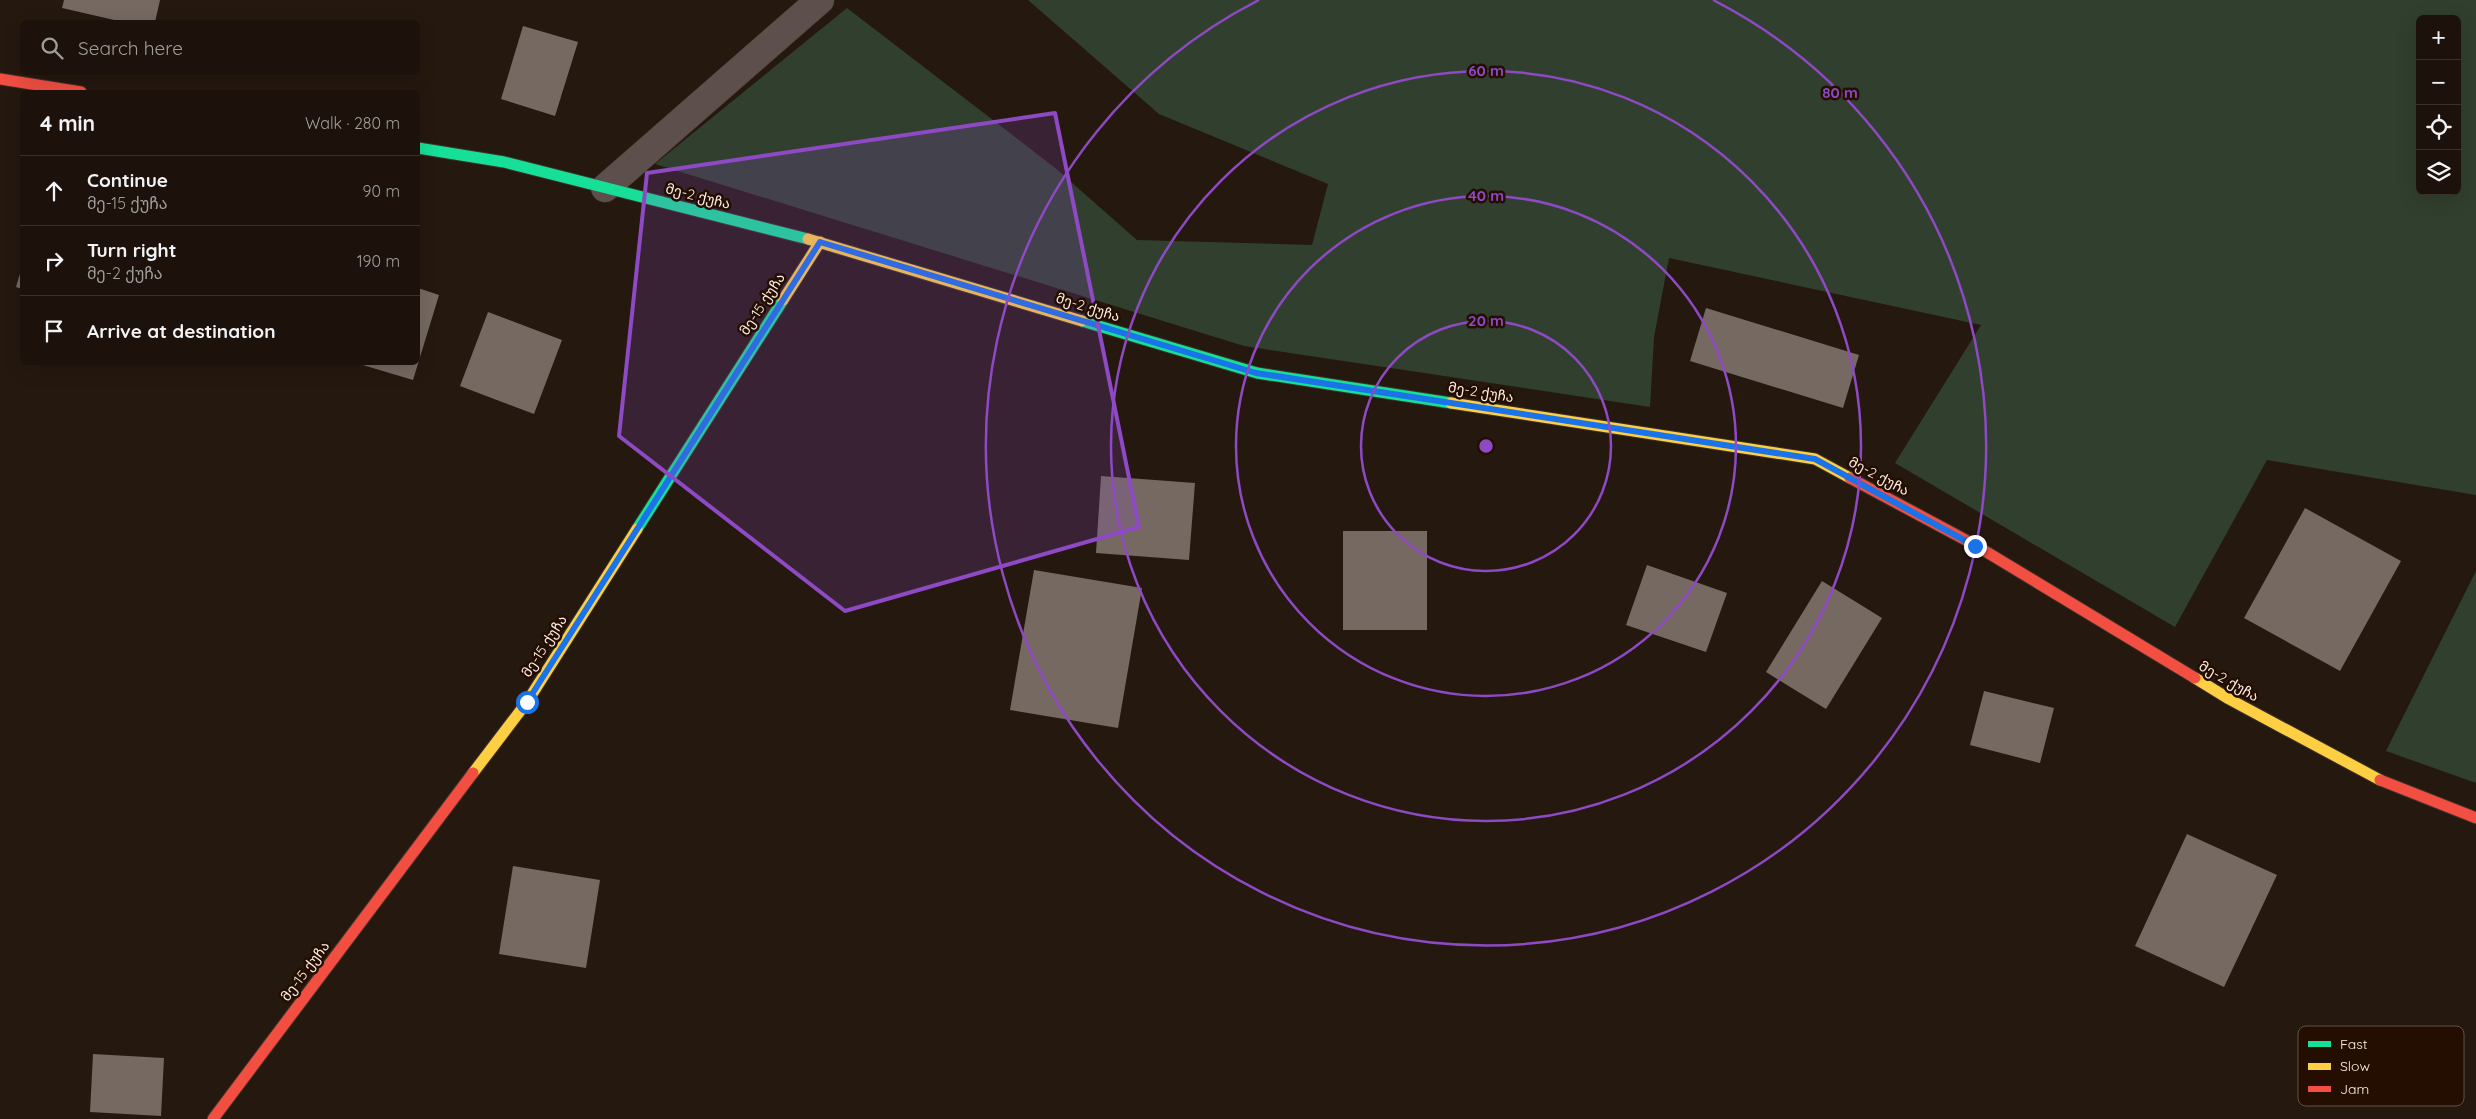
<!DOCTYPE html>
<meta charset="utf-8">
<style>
body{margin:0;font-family:Quicksand,"Noto Sans Georgian",sans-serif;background:#251b14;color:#f1f3f6}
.controls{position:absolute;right:15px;top:15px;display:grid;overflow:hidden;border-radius:8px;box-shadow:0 5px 20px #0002}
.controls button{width:45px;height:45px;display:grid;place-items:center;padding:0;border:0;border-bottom:1px solid #3a322c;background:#1c120b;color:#f1f3f6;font:25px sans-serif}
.stop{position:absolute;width:15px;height:15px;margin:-11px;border:4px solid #1a73e8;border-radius:50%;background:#fff}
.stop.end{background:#1a73e8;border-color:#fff;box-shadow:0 1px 5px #0008}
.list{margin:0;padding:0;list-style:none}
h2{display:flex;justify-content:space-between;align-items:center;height:65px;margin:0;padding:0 20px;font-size:21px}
h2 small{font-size:16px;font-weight:400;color:#a09e9d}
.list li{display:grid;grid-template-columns:32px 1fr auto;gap:15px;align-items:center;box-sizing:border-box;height:70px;padding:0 20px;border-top:1px solid #3a322c}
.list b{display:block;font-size:19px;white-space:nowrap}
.list p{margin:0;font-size:16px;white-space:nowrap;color:#a09e9d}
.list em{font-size:16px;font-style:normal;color:#a09e9d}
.icon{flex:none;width:28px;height:28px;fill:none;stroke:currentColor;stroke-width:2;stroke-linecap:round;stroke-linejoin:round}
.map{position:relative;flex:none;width:2476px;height:1119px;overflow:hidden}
.search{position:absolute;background:#1c120b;box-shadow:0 5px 20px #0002;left:20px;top:20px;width:400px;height:55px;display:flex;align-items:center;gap:12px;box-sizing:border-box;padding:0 18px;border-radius:8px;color:#a09e9d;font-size:19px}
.panel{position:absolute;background:#1c120b;box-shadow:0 5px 20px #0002;left:20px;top:90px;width:400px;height:275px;border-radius:8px}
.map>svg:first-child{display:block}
.green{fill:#313f2e;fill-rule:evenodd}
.building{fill:#756961}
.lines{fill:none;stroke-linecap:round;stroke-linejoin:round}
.street-casing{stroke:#3d322a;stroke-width:29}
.fast-casing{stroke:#3d322a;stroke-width:13}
.slow-casing{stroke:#3d322a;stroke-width:13}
.jam-casing{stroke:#3d322a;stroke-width:13}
.street{stroke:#5c4f4c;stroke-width:28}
.fast{stroke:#16e098;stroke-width:11}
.slow{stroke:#ffcf43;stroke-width:11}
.jam{stroke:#f24e42;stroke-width:11}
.route{stroke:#1a73e8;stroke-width:6}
.marked{fill:#8e49c4;fill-opacity:0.2;stroke:#8e49c4;stroke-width:4;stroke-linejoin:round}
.ring{fill:none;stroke:#8e49c4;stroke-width:2.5}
.labels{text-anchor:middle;stroke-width:5;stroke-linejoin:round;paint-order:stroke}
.street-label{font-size:14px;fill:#fdede3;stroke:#230e01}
.key{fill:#230e01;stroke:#645145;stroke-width:1}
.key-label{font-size:14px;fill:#fdede3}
.centre{fill:#8e49c4;stroke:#230e01;stroke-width:2.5}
.ring-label{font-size:15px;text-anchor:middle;font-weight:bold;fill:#8e49c4;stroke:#230e01;stroke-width:5;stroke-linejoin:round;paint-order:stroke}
</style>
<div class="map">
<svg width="2476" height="1119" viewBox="0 0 2476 1119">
<rect width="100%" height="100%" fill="#25180f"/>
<g class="green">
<path d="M1028,0h1448v495l-209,-35 -92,167 -280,-164 86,-138 -312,-67 -15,79 -4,70 -406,-61 -589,-182 192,-156 207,159 83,73 175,5 16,-61 -169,-70zM2420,19h37v172h-37z"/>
<polygon points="2476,571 2476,783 2386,751"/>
</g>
<g class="building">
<polygon points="64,0 160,0 155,22 123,22 62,8"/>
<polygon points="523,26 578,42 555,116 501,99"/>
<polygon points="22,267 22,289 16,287"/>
<polygon points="418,288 439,295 413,380 356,363 418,362"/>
<polygon points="1706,308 1859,355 1843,408 1690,361"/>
<polygon points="488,312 562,340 534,414 460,386"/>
<polygon points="1101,476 1195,483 1189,560 1096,553"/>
<polygon points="2305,508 2401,561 2340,671 2244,618"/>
<rect x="1343" y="531" width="84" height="99"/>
<polygon points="1647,565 1727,593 1706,652 1626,625"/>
<polygon points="1034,570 1142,588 1118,728 1010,710"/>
<polygon points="1822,581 1882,618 1826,709 1766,672"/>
<polygon points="1984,691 2054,708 2040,763 1970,745"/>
<polygon points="2187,834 2277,875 2224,987 2135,946"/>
<polygon points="513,866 600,880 586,968 499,954"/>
<polygon points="93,1054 164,1058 161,1116 90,1112"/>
</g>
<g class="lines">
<g class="street-casing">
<polyline id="street" points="605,188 820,0"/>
</g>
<g class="fast-casing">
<g id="fast">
<polyline points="418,148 504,162 808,239"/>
<polyline points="1082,321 1257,373 1451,403"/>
<polyline points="637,529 783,300"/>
</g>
</g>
<g class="slow-casing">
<g id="slow">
<polyline points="808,239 1082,321"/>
<polyline points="783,300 820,242"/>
<polyline points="1451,403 1815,459 1850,478"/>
<polyline points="2195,678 2229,699 2380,780"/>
<polyline points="473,773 527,702 637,529"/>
</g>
</g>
<g class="jam-casing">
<g id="jam">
<polyline points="0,79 81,92"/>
<polyline points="1850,478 1975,545 2195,678"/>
<polyline points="2380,780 2476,818"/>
<polyline points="213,1119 473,773"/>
</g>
</g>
<use href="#street" class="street"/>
<use href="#fast" class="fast"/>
<use href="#slow" class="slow"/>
<use href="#jam" class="jam"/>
</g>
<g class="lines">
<polyline class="route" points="527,702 820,242 1256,373 1815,459 1975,546"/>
</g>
<path class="marked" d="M1055,113l84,414 -294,84 -226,-175 28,-263z"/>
<g class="ring">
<circle cx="1486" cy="446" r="125"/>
<circle cx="1486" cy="446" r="250"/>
<circle cx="1486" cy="446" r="375"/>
<path d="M1713 0A500 500 0 1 1 1259 0"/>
</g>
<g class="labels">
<g class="street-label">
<text transform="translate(698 196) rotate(14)" y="5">მე-2 ქუჩა</text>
<text transform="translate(762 304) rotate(-57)" y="5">მე-15 ქუჩა</text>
<text transform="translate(1088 307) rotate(17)" y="5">მე-2 ქუჩა</text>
<text transform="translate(1481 392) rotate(9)" y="5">მე-2 ქუჩა</text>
<text transform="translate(1879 476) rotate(28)" y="5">მე-2 ქუჩა</text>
<text transform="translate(544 646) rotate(-57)" y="5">მე-15 ქუჩა</text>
<text transform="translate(2229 681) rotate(30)" y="5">მე-2 ქუჩა</text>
<text transform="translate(305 971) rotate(-53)" y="5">მე-15 ქუჩა</text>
</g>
</g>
<rect x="2298" y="1026" width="166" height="80" rx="8" class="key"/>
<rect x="2308" y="1041" width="23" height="6" fill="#16e098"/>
<rect x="2308" y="1063" width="23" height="7" fill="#ffcf43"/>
<rect x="2308" y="1086" width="23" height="6" fill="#f24e42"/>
<g class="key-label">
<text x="2340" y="1049">Fast</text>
<text x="2340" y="1071">Slow</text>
<text x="2340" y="1094">Jam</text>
</g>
<circle cx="1486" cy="446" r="8" class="centre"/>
<g class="ring-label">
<text x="1486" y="76">60 m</text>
<text x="1840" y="98">80 m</text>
<text x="1486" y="201">40 m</text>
<text x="1486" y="326">20 m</text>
</g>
</svg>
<div class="controls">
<button>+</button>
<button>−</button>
<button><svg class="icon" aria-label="locate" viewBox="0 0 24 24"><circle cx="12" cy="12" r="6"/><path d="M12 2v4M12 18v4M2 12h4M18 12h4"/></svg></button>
<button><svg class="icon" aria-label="layers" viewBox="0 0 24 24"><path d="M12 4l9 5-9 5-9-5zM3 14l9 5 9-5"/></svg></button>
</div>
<div class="stop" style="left:527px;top:702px"></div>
<div class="stop end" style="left:1975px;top:546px"></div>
<div class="search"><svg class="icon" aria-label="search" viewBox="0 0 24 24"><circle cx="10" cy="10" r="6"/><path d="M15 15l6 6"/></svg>Search here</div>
<section class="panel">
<h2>4 min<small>Walk · 280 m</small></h2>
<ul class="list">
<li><svg class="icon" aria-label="ahead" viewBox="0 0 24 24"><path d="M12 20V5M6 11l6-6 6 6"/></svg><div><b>Continue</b><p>მე-15 ქუჩა</p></div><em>90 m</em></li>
<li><svg class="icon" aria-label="right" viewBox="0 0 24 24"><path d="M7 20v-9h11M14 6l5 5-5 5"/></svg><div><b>Turn right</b><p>მე-2 ქუჩა</p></div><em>190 m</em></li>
<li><svg class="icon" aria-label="arrive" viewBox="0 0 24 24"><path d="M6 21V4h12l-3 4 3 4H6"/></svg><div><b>Arrive at destination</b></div></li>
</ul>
</section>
</div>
